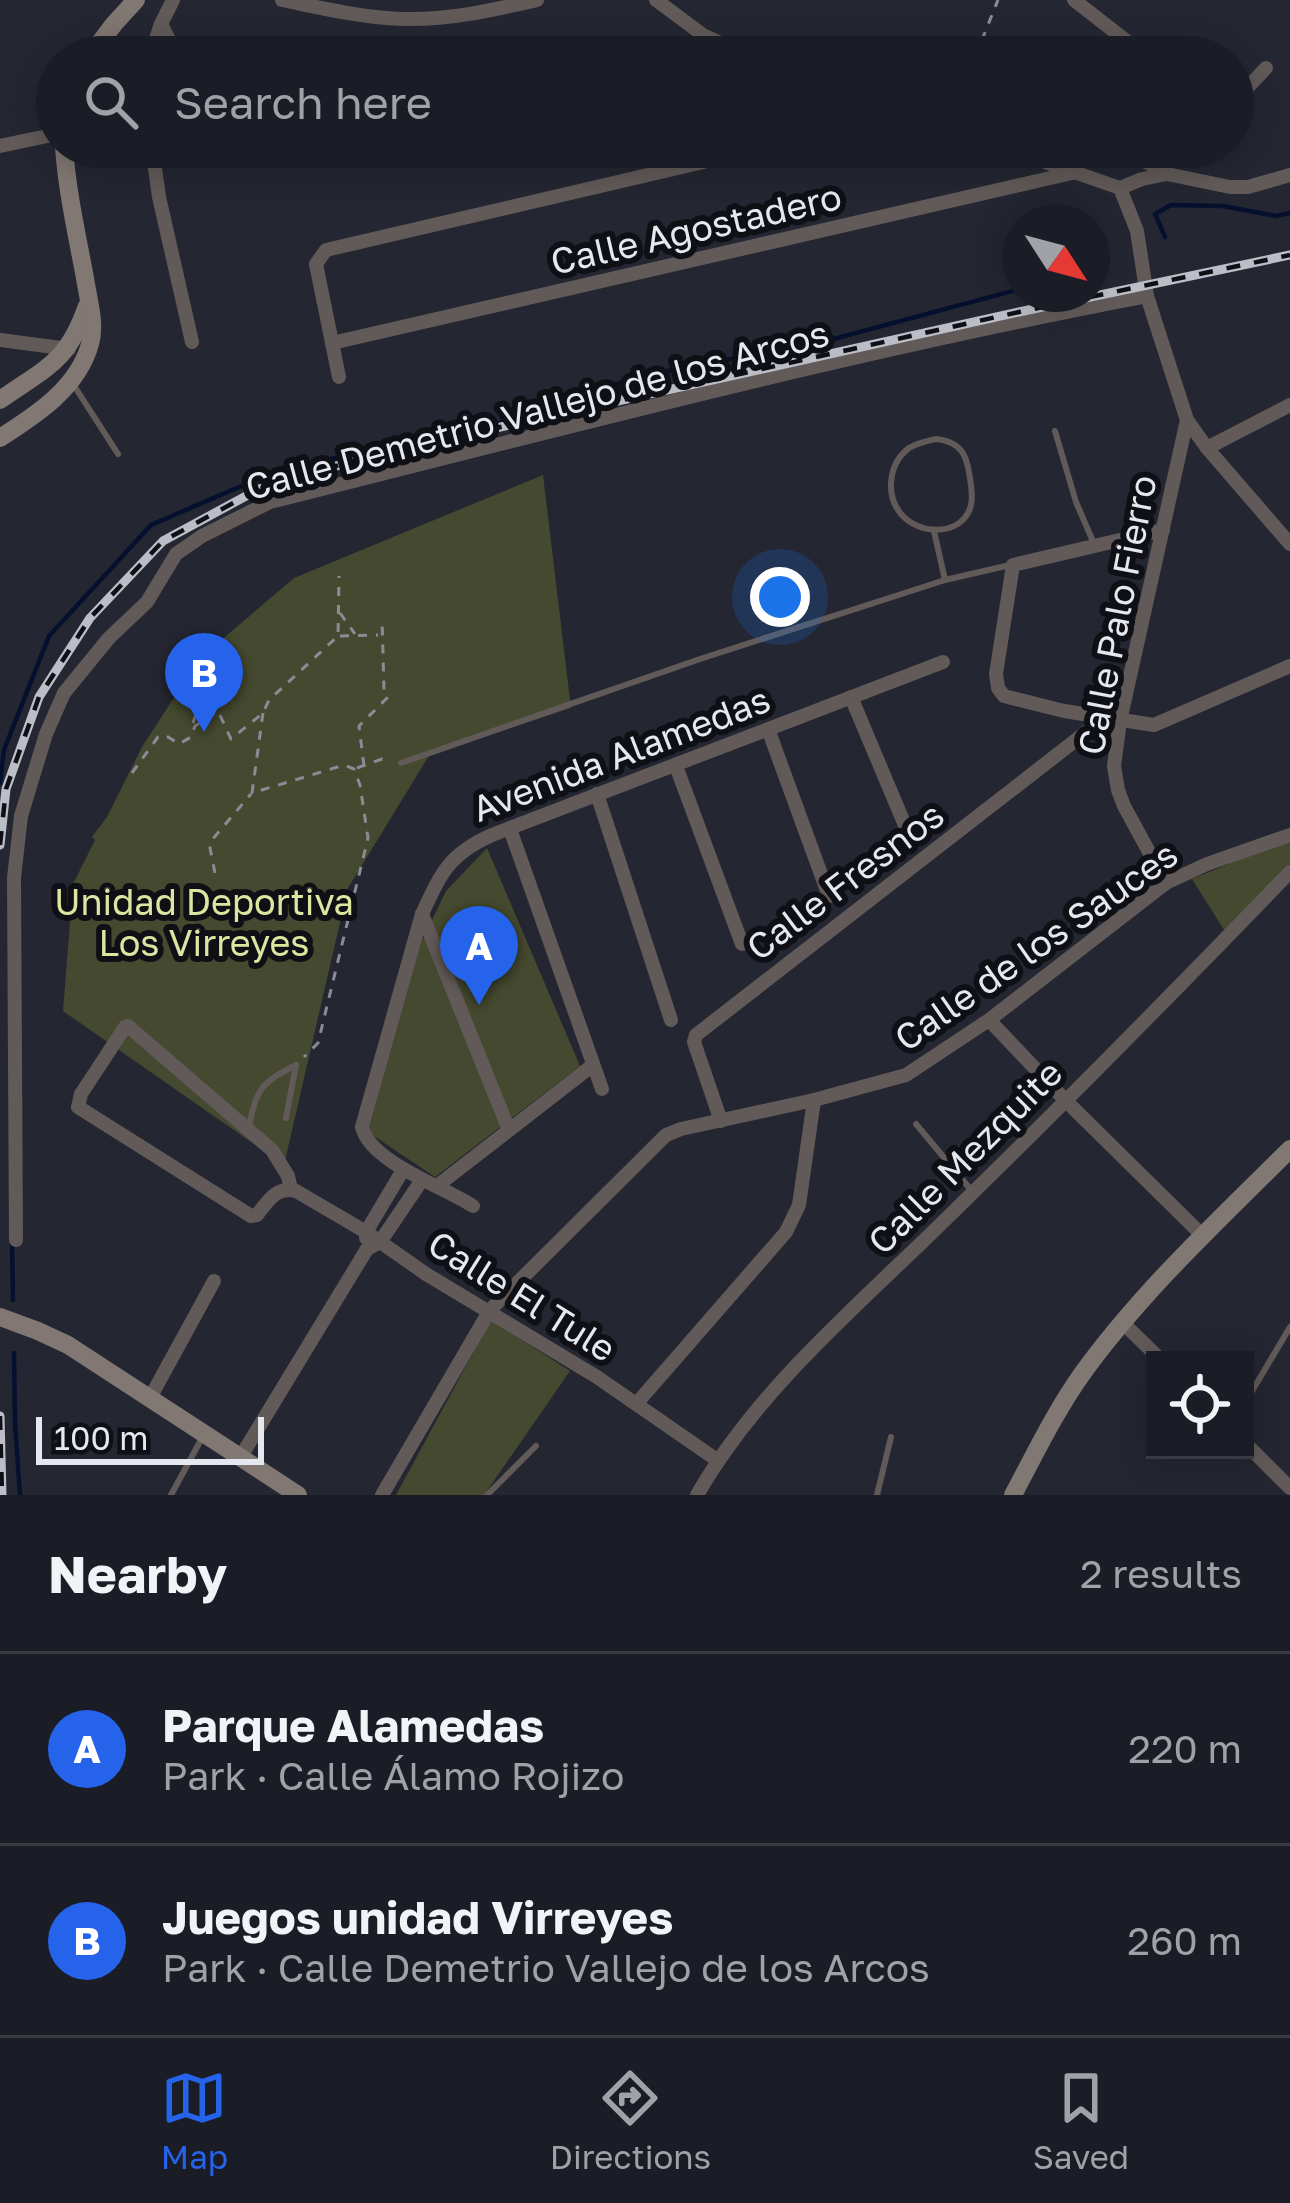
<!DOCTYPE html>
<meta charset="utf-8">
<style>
body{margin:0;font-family:"Golos Text",sans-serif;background:#24262e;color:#f1f3f6}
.controls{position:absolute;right:36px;bottom:36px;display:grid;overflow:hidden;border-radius:0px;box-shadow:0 6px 30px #0003}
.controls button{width:108px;height:108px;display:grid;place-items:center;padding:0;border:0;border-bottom:3px solid #393b43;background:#1b1d26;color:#f1f3f6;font:60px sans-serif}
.compass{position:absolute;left:1002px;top:204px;width:108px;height:108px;border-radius:50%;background:#1b1d26;box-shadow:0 6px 30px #0003;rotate:126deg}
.scale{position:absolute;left:36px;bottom:30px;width:228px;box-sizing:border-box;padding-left:12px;border:6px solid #e6e8f0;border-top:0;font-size:33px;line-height:42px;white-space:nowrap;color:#e6e8f0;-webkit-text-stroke:9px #0f1015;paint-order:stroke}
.you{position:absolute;left:780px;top:597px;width:42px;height:42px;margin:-30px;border:9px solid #fff;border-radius:50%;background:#1a73e8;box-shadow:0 0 0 18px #1a73e833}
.badge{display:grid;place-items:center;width:78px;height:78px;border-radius:50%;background:#2563eb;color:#fff;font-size:39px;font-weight:700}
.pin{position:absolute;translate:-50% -99px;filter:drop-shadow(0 3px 6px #0008)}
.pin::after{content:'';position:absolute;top:63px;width:42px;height:36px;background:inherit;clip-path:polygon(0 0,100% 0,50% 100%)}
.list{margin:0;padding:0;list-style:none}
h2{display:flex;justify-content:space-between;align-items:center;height:156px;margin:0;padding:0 48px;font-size:51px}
h2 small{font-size:39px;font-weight:400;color:#a0a2a7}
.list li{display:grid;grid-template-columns:78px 1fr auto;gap:36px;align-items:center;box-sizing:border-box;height:192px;padding:0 48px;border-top:3px solid #393b43}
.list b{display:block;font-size:45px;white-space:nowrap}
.list p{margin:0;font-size:39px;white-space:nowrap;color:#a0a2a7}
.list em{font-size:39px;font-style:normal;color:#a0a2a7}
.icon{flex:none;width:66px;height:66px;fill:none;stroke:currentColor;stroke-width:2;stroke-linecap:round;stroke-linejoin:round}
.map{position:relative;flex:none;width:1290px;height:1495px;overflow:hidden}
.search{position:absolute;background:#1b1d26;box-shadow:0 6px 30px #0003;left:36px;right:36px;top:36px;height:132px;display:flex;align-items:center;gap:30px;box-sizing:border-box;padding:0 42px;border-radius:66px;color:#a0a2a7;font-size:45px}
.sheet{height:540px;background:#1b1d26}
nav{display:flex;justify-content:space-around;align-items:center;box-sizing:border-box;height:168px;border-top:3px solid #393b43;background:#1b1d26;font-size:33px;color:#a0a2a7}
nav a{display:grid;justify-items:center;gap:6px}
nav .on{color:#2563eb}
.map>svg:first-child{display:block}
.park{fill:#45492f}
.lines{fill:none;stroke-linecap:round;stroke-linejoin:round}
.stream{stroke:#05102e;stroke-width:4.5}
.path{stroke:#898b95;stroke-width:3;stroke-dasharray:9 9;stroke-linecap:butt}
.lane{stroke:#615a58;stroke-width:6}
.street{stroke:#615a58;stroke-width:14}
.secondary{stroke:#817773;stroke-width:18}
.rail-casing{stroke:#bcbec7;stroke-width:9}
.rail{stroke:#0f1015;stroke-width:4.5;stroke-dasharray:14;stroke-linecap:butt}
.labels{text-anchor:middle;stroke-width:12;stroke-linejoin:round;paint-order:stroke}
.street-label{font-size:36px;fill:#e6e8f0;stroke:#0f1015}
.park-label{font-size:36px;fill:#dce6a0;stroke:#0f1015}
</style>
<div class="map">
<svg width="1290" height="1495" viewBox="0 0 1290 1495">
<rect width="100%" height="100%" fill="#242732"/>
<g class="park">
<polygon points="543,475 571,708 430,754 348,888 284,1165 63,1011 73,884 95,840 92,837 107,817 142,747 199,659 294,578"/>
<polygon points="1290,839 1290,867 1226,933 1192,879"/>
<polygon points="487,848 580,1066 435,1177 368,1132 421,943 446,891"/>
<polygon points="491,1320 570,1371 484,1495 396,1495"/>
</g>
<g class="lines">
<g class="stream">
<polyline points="1165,237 1155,214 1171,205 1223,206 1276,216 1290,213"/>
<polyline points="1092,273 1100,272"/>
<polyline points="0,783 4,750 49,636 151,525 281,469 480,429 583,397 636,377 826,341 1020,289"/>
<polyline points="12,1240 13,1300"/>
<polyline points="14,1353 15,1423 20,1495"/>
</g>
<g class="path">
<polyline points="975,57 998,0"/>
<polyline points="340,613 355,634"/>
<polyline points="340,636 378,635"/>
<polyline points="263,713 252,793 344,765 354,769 360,785 368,838 318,1043 304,1057"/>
<polyline points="193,723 198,708"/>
<polyline points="364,766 359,726 388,697 384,691 382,618"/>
<polyline points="357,768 382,759 388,760"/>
<polyline points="132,773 158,737 165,735 179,744 191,737 195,726 218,711 231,739 263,713 269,700 338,636 339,576"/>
<polyline points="215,873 210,848 211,841 251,794"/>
</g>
<g class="lane">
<polyline points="73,384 118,454"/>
<polyline points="1055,431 1076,502 1095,546"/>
<path d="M936,439c29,3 32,21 35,46 1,10 2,19 -3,28 -13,23 -49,21 -66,2 -17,-19 -14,-51 7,-67 8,-5 18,-7 27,-9z"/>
<polyline points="934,531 945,580"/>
<polyline points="401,763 700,659 945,580 1010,565"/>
<polyline points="286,1118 296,1065"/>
<polyline points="916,1124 971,1190"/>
<path d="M249,1126c8,-38 12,-43 47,-61"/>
<polyline points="1245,1403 1290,1327"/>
<polyline points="171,1495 202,1438"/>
<polyline points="487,1495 536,1446"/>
<polyline points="877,1495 891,1437"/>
</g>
<g class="street">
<path d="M282,0c40,8 81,18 123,19 45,1 88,-9 132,-19"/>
<polyline points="656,0 703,35 751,57"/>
<polyline points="1074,0 1147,57"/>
<polyline points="161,24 178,57"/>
<polyline points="150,57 161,24 173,0"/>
<polyline points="1233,103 1266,68"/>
<polyline points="0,146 57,134"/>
<polyline points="152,147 159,197 192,342"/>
<polyline points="1002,147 1120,188"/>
<polyline points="1120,147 1167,174"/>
<polyline points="1120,188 1137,231 1147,296 1187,420 1207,448 1290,544"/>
<polyline points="1120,188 1142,179 1167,174 1230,187 1248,187 1290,175"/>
<polyline points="0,340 69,349"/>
<polyline points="332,343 1072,173"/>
<polyline points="339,377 316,264 326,250 768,147"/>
<polyline points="1207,448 1290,405"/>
<polyline points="1163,530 1013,565 996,674 998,688 1004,696 1064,711 1154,725 1290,666"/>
<polyline points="851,697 907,830"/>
<polyline points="768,729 829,896"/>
<polyline points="676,766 742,944"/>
<polyline points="597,794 671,1020"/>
<polyline points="510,829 602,1089"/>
<polyline points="1166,883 1124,806 1118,790 1114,766 1120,721 1187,420"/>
<polyline points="422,914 509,1130"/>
<polyline points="989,1020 1065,1100 1203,1236"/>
<polyline points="721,1121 694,1042 696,1035 1103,719"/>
<polyline points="437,1186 593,1065"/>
<path d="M291,1189l-3,-13 -16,-26 -144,-124 -3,1 -44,67 -3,13 173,109 6,-1c11,-14 19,-29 39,-24l70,41 60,42 171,103 120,83"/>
<path d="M473,1206c-29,-19 -103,-44 -111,-79l60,-213c19,-41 27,-60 70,-79l451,-173"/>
<polyline points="366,1238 366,1232 403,1170"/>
<path d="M16,1240l-2,-362 7,-62 25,-82 18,-41 45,-55 38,-36 29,-48 26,-18 68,-34c291,-73 582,-150 877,-206"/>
<polyline points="1122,1322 1161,1360"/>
<polyline points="150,1398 214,1281"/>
<polyline points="637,1403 786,1232 799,1205 814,1100"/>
<polyline points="1245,1443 1290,1488"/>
<polyline points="240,1458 367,1249 380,1242 422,1180"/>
<polyline points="382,1495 490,1310 666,1135 681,1129 814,1100 906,1075 989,1020 1166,883 1207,864 1290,835"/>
<path d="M697,1495c62,-108 163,-191 251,-278 116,-113 230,-229 342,-345"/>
</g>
<g class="secondary">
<polyline points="89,57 114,24 136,0"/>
<path d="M0,400c47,-33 67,-37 87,-94"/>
<path d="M0,438c36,-23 78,-50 90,-94 6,-20 -2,-45 -5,-66 -8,-43 -18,-87 -21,-131"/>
<polyline points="0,1317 38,1331 68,1345 298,1495"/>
<path d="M1013,1495c22,-41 42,-83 69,-121 60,-83 136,-153 208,-225"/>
</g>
<g class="rail-casing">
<g id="rail">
<polyline points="0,845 6,789 39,697 90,618 163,541 259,489 370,456 1019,312 1290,255"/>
<polyline points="0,1416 2,1495"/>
</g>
</g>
<use href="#rail" class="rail"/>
</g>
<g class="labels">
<g class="street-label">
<text transform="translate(696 229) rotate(-13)" y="13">Calle Agostadero</text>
<text transform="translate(537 410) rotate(-15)" y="13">Calle Demetrio Vallejo de los Arcos</text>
<text transform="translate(1117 615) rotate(-79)" y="13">Calle Palo Fierro</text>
<text transform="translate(621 754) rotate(-21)" y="13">Avenida Alamedas</text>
<text transform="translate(845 881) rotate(-37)" y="13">Calle Fresnos</text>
<text transform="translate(1036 946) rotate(-35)" y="13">Calle de los Sauces</text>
<text transform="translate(965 1157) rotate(-45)" y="13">Calle Mezquite</text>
<text transform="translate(522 1296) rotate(32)" y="13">Calle El Tule</text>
</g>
<g class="park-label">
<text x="204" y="915">Unidad Deportiva<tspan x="204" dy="41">Los Virreyes</tspan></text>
</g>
</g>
</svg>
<div class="controls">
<button><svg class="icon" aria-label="locate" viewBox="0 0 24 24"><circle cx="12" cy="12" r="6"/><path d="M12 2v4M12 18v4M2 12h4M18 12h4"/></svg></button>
</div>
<svg class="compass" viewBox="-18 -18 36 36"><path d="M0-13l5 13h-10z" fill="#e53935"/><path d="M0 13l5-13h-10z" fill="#a0a2a7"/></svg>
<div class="scale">100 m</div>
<div class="you"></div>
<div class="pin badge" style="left:479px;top:1005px">A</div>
<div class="pin badge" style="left:204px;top:732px">B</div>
<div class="search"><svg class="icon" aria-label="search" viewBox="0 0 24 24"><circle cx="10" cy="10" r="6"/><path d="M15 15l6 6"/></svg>Search here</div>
</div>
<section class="sheet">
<h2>Nearby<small>2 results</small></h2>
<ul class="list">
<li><span class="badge">A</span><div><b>Parque Alamedas</b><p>Park · Calle Álamo Rojizo</p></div><em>220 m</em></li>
<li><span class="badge">B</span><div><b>Juegos unidad Virreyes</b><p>Park · Calle Demetrio Vallejo de los Arcos</p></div><em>260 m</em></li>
</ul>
</section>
<nav>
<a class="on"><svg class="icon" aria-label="map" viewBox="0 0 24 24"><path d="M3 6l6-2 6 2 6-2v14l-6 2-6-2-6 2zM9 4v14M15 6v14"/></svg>Map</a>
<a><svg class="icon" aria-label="directions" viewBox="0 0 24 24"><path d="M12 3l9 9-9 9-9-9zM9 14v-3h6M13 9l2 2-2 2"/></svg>Directions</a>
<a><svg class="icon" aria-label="saved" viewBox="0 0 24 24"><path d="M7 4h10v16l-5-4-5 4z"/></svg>Saved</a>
</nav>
